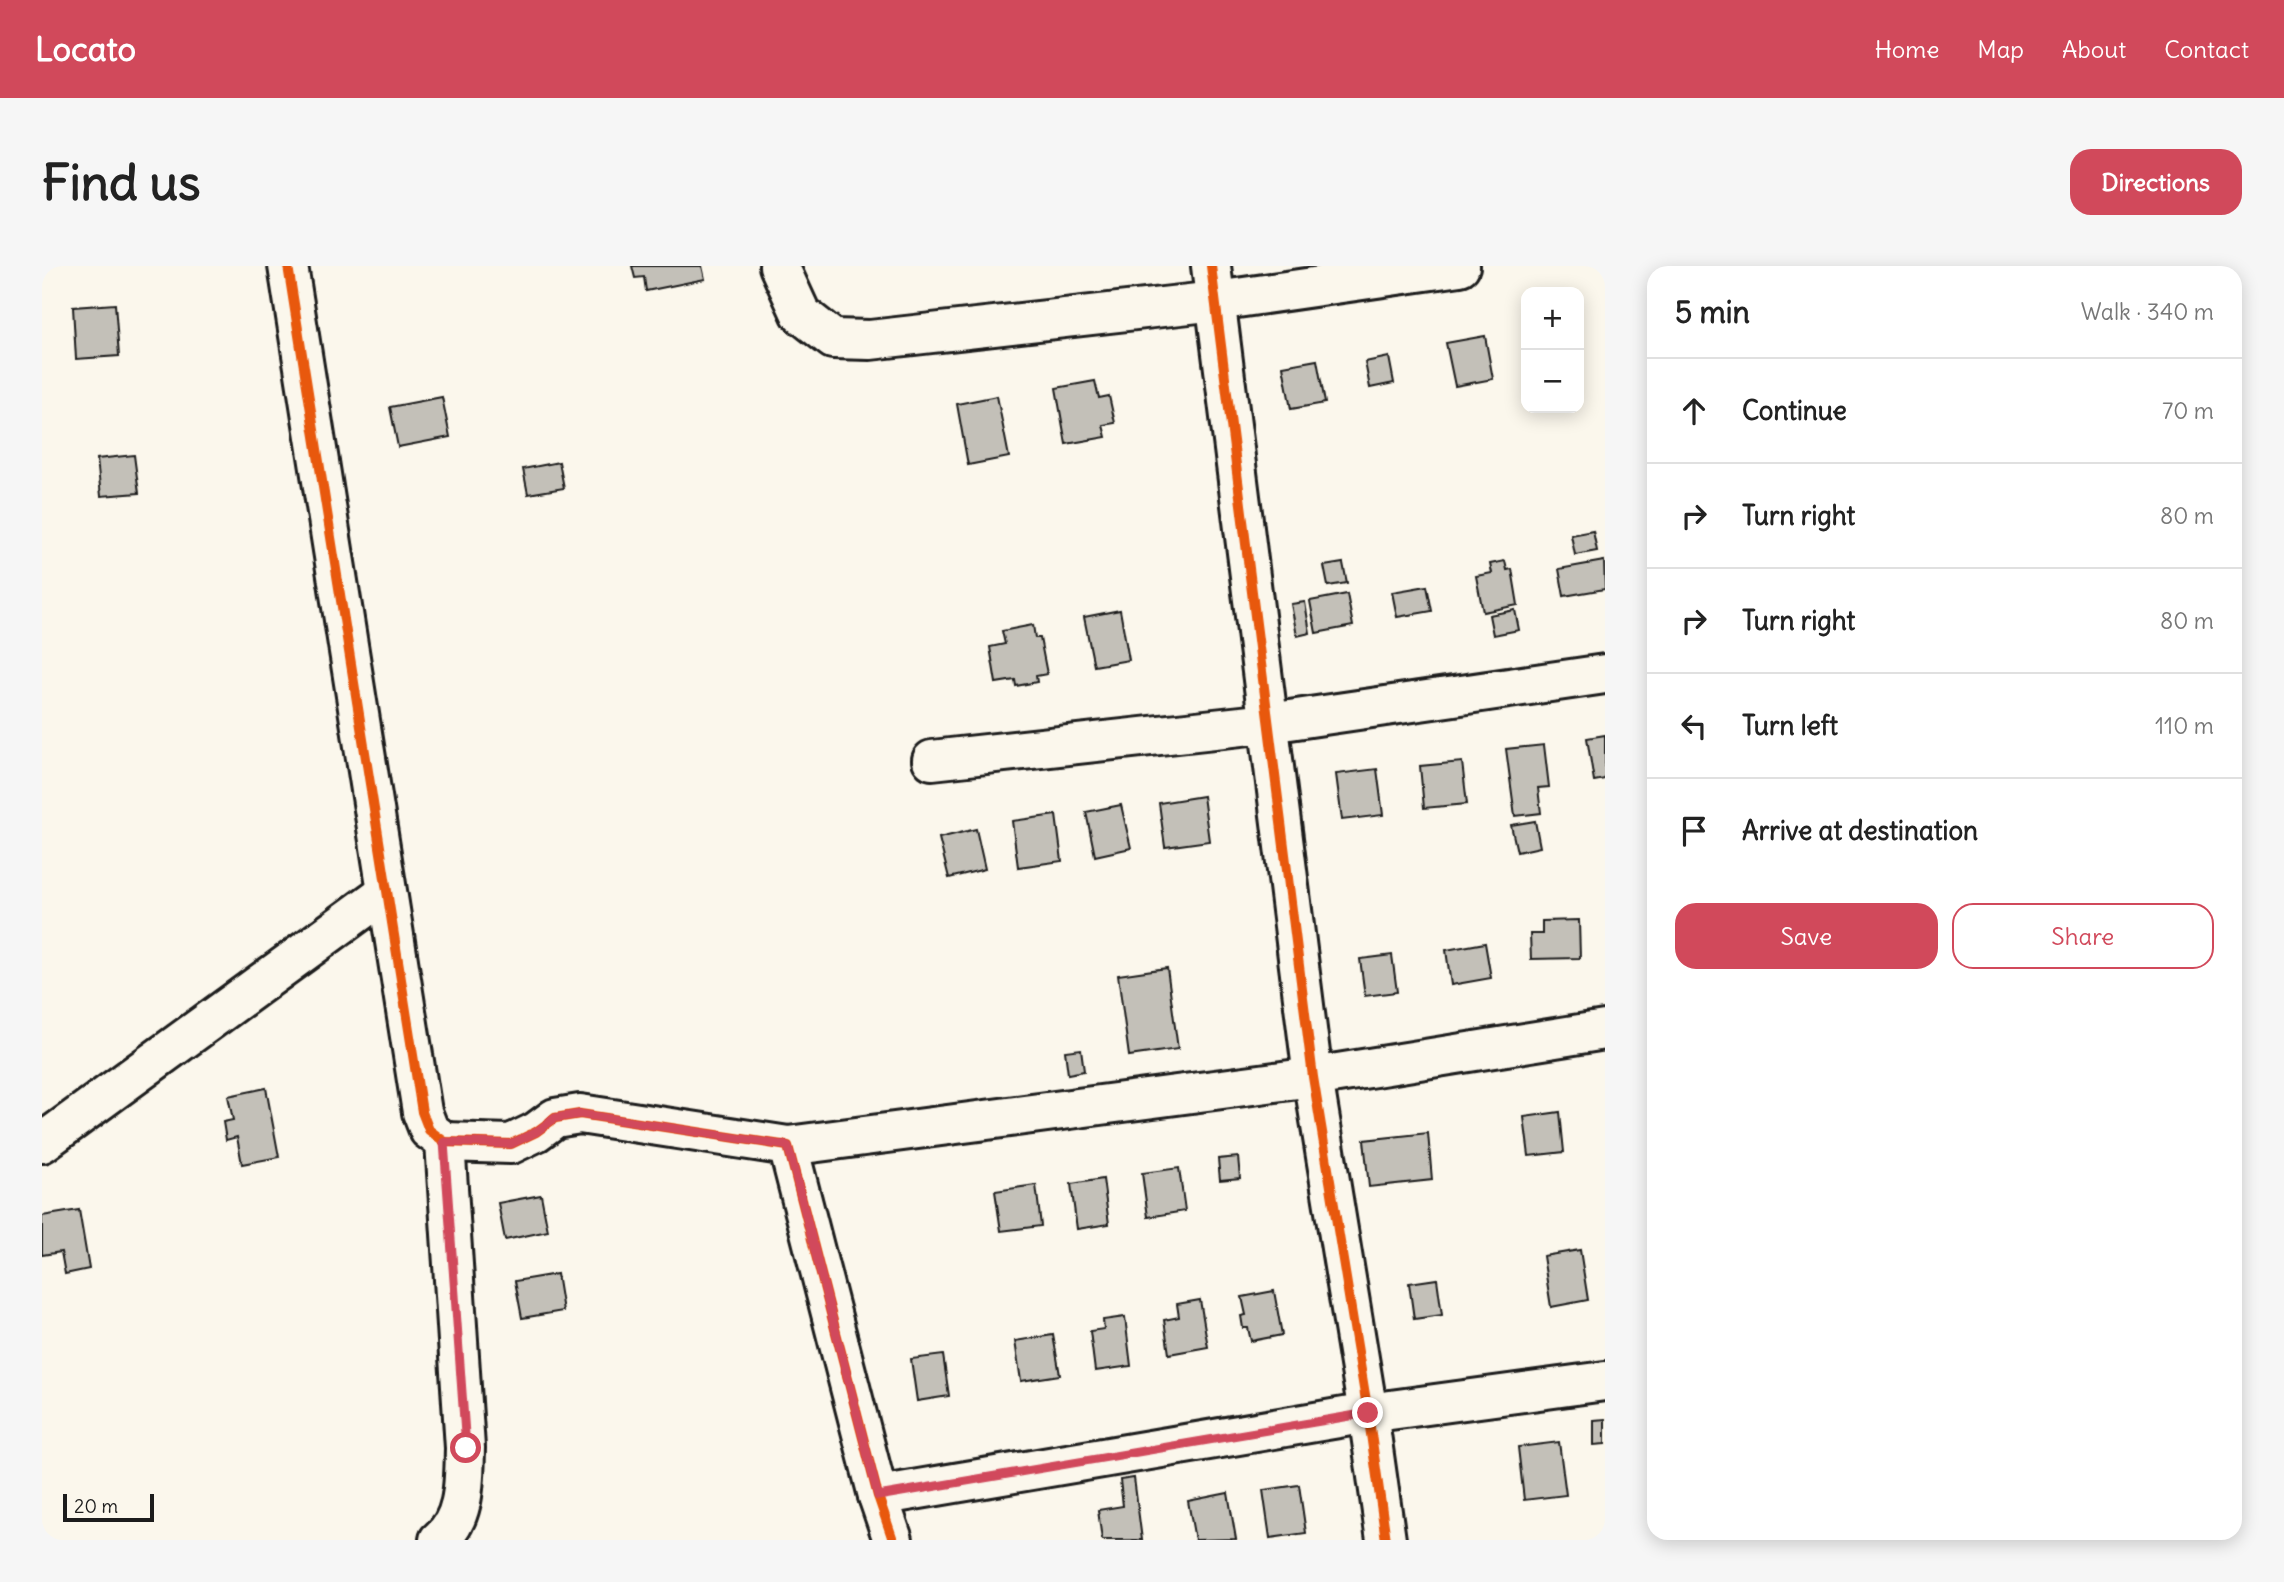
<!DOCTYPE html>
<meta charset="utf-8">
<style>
body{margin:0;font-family:Delius,sans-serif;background:#f6f6f6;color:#222}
.controls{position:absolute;right:21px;top:21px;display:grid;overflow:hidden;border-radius:14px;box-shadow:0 4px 18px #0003}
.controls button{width:63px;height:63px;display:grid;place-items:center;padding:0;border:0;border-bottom:2px solid #e0e0e0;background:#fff;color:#222;font:35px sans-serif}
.scale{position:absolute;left:21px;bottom:18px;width:91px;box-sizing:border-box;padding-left:7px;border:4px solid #1c1c1c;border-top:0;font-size:19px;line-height:24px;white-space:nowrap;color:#1c1c1c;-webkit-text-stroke:5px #fbf7ec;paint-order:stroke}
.stop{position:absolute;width:21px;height:21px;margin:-16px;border:5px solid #d1495b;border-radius:50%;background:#fff}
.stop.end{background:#d1495b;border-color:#fff;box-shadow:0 2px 7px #0008}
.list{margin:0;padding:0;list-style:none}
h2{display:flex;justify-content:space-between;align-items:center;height:91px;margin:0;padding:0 28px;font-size:30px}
h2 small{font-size:23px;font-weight:400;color:#767676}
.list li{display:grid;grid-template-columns:46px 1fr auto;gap:21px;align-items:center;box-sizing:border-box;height:105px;padding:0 28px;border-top:2px solid #e0e0e0}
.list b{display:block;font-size:26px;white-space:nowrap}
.list em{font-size:23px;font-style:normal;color:#767676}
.actions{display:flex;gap:14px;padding:21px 28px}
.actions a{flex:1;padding:16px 0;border:2px solid #d1495b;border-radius:21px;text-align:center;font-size:24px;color:#d1495b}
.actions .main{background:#d1495b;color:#fff}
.icon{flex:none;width:38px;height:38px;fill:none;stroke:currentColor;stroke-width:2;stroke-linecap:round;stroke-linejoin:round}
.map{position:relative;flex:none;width:1563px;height:1274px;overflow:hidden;border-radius:21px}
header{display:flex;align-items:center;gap:42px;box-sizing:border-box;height:98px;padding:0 35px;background:#d1495b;color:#fff}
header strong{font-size:33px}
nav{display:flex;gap:38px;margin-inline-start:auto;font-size:24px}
.intro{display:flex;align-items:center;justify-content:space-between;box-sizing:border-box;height:168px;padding:0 42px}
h1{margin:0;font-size:49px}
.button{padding:18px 32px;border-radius:21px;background:#d1495b;color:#fff;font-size:24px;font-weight:700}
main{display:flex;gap:42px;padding:0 42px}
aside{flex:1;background:#fff;border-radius:21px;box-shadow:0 4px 18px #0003}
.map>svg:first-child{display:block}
.building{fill:#c3c0b8;stroke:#1c1c1c;stroke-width:2}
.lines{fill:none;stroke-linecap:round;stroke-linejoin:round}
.minor-casing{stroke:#1c1c1c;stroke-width:44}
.minor{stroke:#fbf7ec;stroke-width:38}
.cycleway-casing{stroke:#fbf7ec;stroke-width:15}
.cycleway{stroke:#e8590c;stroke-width:10}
.route{stroke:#d1495b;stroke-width:9}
</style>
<header>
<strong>Locato</strong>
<nav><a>Home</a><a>Map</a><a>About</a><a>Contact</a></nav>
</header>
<div class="intro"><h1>Find us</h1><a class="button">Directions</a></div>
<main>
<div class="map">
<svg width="1563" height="1274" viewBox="0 0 1563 1274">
<rect width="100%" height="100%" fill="#fbf7ec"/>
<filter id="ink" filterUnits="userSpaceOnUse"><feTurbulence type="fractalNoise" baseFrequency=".0143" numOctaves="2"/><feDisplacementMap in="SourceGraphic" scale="14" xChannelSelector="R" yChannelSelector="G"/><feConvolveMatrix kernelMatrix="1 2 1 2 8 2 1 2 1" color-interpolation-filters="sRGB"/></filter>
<g filter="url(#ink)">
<g class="building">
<polygon points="590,0 660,0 663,13 604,25 602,11 593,12"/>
<polygon points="73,38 77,90 34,93 31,41"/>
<polygon points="1443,70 1451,113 1413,120 1404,77"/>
<polygon points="1347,91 1352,117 1328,122 1323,96"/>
<polygon points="1275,94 1283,137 1249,143 1241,100"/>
<polygon points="1053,115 1057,132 1067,130 1073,157 1061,159 1064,171 1024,178 1014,122"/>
<polygon points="955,130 967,191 926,199 915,138"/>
<polygon points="400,131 408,171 356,181 348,141"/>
<polygon points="92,189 97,227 59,230 55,193"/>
<polygon points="517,196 522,222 486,228 481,203"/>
<polygon points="1551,265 1555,285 1533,289 1529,269"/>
<polygon points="1463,295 1465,304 1470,303 1476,339 1441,346 1434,310 1450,307 1448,298"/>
<polygon points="1562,295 1563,323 1522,330 1517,303"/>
<polygon points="1301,297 1305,317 1286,320 1282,300"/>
<polygon points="1385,320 1390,345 1355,351 1350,326"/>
<polygon points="1305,328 1311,360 1274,367 1268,335"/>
<polygon points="1263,336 1268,367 1255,370 1249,338"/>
<polygon points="1078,344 1087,394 1052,400 1042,351"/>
<polygon points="1473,344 1477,364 1451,369 1447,349"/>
<polygon points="991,359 993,372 998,372 1005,408 994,410 995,416 974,420 973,414 954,417 948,381 963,378 960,365"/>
<polygon points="1563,469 1563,513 1552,515 1545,472"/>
<polygon points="1502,479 1507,521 1496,522 1499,547 1473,550 1464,483"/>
<polygon points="1420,496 1425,538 1382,542 1378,500"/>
<polygon points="1335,503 1341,549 1300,554 1294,508"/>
<polygon points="1161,530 1167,575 1123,581 1117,537"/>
<polygon points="1079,539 1089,582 1053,590 1044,546"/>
<polygon points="1014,549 1020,595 976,601 970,555"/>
<polygon points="1493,555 1498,581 1475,586 1469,559"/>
<polygon points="934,563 943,603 907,612 897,572"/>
<polygon points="1537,654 1538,692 1489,693 1488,668 1500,668 1500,655"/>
<polygon points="1443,677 1449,712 1409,719 1404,684"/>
<polygon points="1350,689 1355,726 1323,730 1318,693"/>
<polygon points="1125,702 1136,783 1087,790 1076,709"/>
<polygon points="1039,783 1042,805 1026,808 1023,785"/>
<polygon points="224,822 237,891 200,898 195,871 184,874 181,856 191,854 186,830"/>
<polygon points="1518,846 1522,886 1487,890 1482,851"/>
<polygon points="1386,867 1390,914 1327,921 1322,874"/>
<polygon points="1196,891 1198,912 1178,914 1176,893"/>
<polygon points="1137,902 1143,945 1106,951 1100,907"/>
<polygon points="1061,913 1067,958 1035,963 1029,918"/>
<polygon points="994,919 999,960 959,965 953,925"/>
<polygon points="499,929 506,965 463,974 456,937"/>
<polygon points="37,944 47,1003 23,1008 19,986 0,989 0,950"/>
<polygon points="1538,984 1546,1034 1509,1041 1501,990"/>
<polygon points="515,1008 521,1045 480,1052 473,1015"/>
<polygon points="1395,1013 1400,1049 1372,1053 1367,1017"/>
<polygon points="1232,1025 1240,1069 1209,1075 1206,1062 1201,1062 1199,1050 1204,1049 1200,1031"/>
<polygon points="1158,1034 1166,1081 1127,1088 1122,1054 1137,1051 1135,1038"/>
<polygon points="1083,1051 1089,1100 1053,1105 1048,1065 1062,1063 1061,1054"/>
<polygon points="1011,1069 1018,1109 979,1115 973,1075"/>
<polygon points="901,1089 907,1130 875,1135 869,1093"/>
<polygon points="1563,1153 1563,1178 1552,1179 1552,1154"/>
<polygon points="1517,1176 1524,1229 1482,1234 1476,1181"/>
<polygon points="1092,1212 1100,1274 1060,1274 1056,1244 1081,1240 1078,1214"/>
<polygon points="1257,1219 1264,1267 1228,1272 1221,1224"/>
<polygon points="1186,1227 1194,1273 1153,1274 1146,1235"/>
</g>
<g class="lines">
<g class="minor-casing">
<g id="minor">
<polyline points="246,0 380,846 387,864 403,876 469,878 494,866 513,852 538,848 746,880 836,1230 851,1274"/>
<polyline points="737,0 759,48 791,73 828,74 1174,35 1418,0"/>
<polyline points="1169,0 1271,811 1326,1147 1344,1274"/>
<polyline points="890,494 1227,457 1563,408"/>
<polyline points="0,877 344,626"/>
<polyline points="746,880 1271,811 1563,764"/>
<polyline points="836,1230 1326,1147 1563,1115"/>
<path d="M397,1274c27,-21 25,-61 26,-92l-20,-306"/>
</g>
</g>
<use href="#minor" class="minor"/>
<g class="cycleway-casing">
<g id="cycleway">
<polyline points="246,0 380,846 387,864 403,876 469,878 494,866 513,852 538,848 746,880 836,1230 851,1274"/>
<polyline points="1169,0 1271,811 1326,1147 1344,1274"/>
</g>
</g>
<use href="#cycleway" class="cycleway"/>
</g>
</g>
<g class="lines" filter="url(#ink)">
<polyline class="route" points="424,1182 402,876 469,878 494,866 513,852 538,848 746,880 836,1230 1326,1147"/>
</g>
</svg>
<div class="controls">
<button>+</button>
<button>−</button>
</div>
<div class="scale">20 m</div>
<div class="stop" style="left:424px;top:1182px"></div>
<div class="stop end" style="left:1326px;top:1147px"></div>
</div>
<aside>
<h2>5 min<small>Walk · 340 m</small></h2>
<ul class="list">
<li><svg class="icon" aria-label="ahead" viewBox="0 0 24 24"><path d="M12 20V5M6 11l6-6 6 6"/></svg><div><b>Continue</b></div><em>70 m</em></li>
<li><svg class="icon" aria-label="right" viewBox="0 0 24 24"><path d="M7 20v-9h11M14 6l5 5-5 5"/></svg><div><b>Turn right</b></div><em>80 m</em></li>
<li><svg class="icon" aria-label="right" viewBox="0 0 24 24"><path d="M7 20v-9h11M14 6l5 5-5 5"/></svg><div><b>Turn right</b></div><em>80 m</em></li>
<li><svg class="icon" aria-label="left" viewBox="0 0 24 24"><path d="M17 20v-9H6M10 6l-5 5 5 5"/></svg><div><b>Turn left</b></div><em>110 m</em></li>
<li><svg class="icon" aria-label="arrive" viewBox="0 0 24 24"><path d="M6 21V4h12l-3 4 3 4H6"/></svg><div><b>Arrive at destination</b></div></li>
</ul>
<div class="actions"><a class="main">Save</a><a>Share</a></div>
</aside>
</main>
